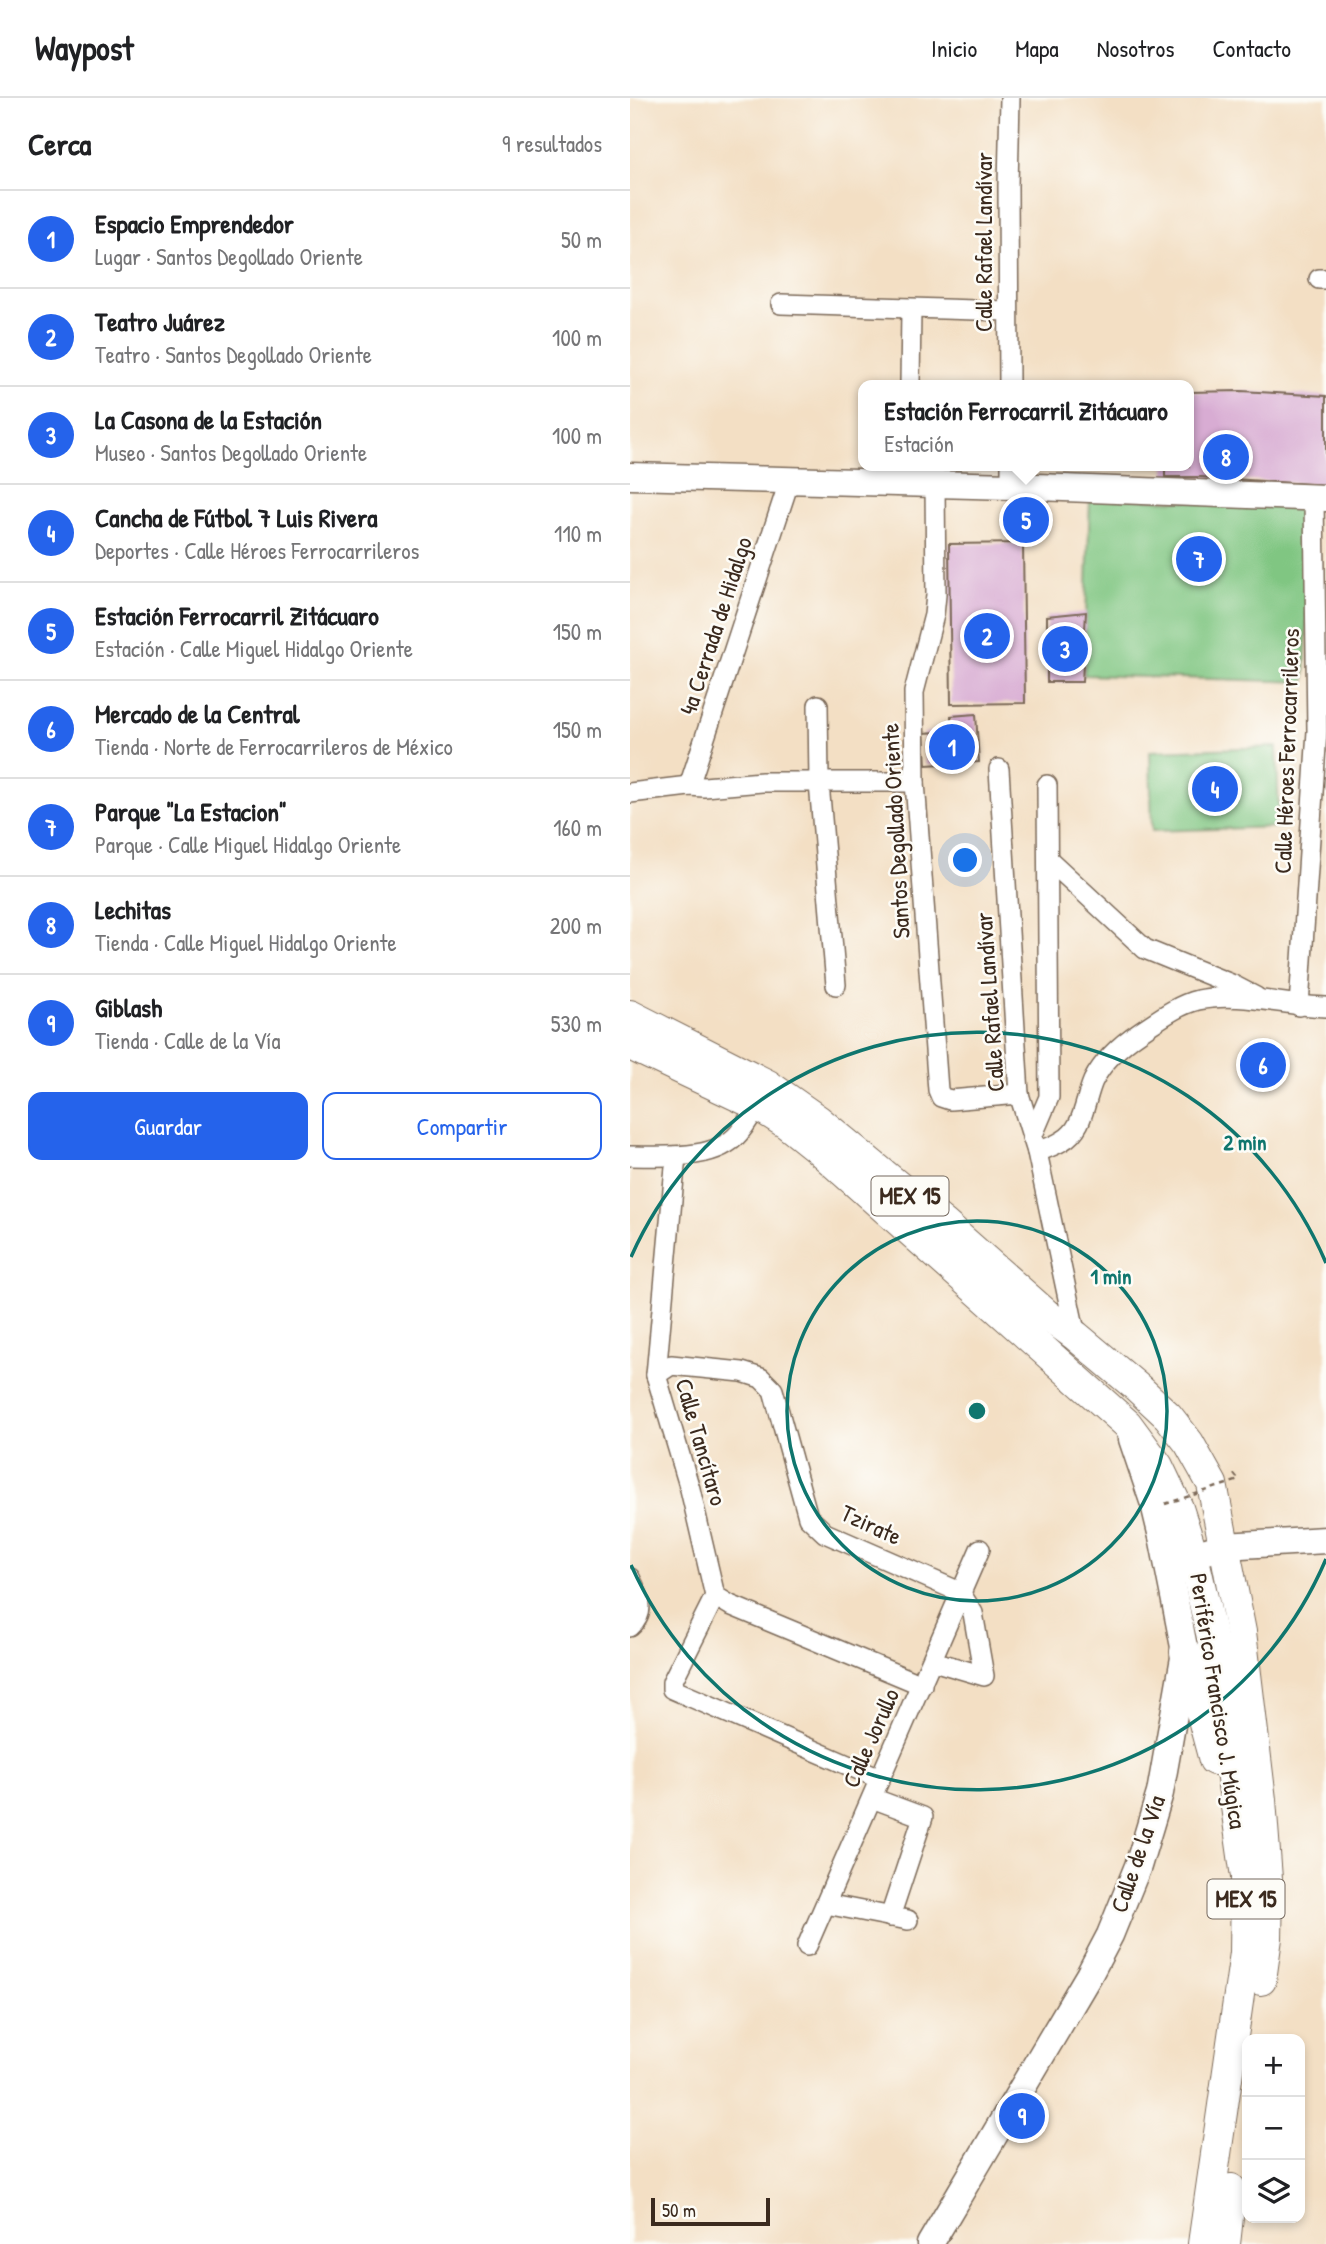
<!DOCTYPE html>
<html lang="es">
<meta charset="utf-8">
<style>
body{margin:0;font-family:"Patrick Hand",sans-serif;background:#f2f2f2;color:#202124}
.controls{position:absolute;right:21px;bottom:21px;display:grid;overflow:hidden;border-radius:14px;box-shadow:0 4px 10px #0003}
.controls button{width:63px;height:63px;display:grid;place-items:center;padding:0;border:0;border-bottom:2px solid #e0e0e0;background:#fff;color:#202124;font:35px sans-serif}
.scale{position:absolute;left:21px;bottom:18px;width:119px;box-sizing:border-box;padding-left:7px;border:4px solid #3b2a1e;border-top:0;font-size:19px;line-height:24px;white-space:nowrap;color:#3b2a1e;-webkit-text-stroke:5px #fdfcf7;paint-order:stroke}
.you{position:absolute;left:336px;top:763px;width:24px;height:24px;margin:-18px;border:5px solid #fff;border-radius:50%;background:#1a73e8;box-shadow:0 0 0 10px #1a73e833}
.badge{display:grid;place-items:center;width:46px;height:46px;border-radius:50%;background:#2563eb;color:#fff;font-size:23px;font-weight:700}
.pin{position:absolute;translate:-50% -50%;border:4px solid #fff;box-shadow:0 2px 7px #0006}
.popup{position:absolute;left:228px;top:282px;width:336px;height:91px;box-sizing:border-box;display:grid;place-content:center;border-radius:14px;background:#fff;filter:drop-shadow(0 2px 5px #0005);font-size:23px;white-space:nowrap;color:#757577}
.popup b{font-size:26px;color:#202124}
.popup::after{content:'';position:absolute;left:50%;top:100%;margin-left:-14px;border:14px solid transparent;border-top-color:#fff}
.list{margin:0;padding:0;list-style:none}
h2{display:flex;justify-content:space-between;align-items:center;height:91px;margin:0;padding:0 28px;font-size:30px}
h2 small{font-size:23px;font-weight:400;color:#757577}
.list li{display:grid;grid-template-columns:46px 1fr auto;gap:21px;align-items:center;box-sizing:border-box;height:98px;padding:0 28px;border-top:2px solid #e0e0e0}
.list b{display:block;font-size:26px;white-space:nowrap}
.list p{margin:0;font-size:23px;white-space:nowrap;color:#757577}
.list em{font-size:23px;font-style:normal;color:#757577}
.actions{display:flex;gap:14px;padding:21px 28px}
.actions a{flex:1;padding:16px 0;border:2px solid #2563eb;border-radius:14px;text-align:center;font-size:24px;color:#2563eb}
.actions .main{background:#2563eb;color:#fff}
.icon{flex:none;width:38px;height:38px;fill:none;stroke:currentColor;stroke-width:2;stroke-linecap:round;stroke-linejoin:round}
.map{position:relative;flex:none;width:696px;height:2146px;overflow:hidden}
header{display:flex;align-items:center;gap:42px;box-sizing:border-box;height:98px;padding:0 35px;background:#fff;border-bottom:2px solid #e0e0e0}
header strong{font-size:33px}
nav{display:flex;gap:38px;margin-inline-start:auto;font-size:24px}
main{display:flex}
aside{flex:1;background:#fff}
.map>svg:first-child{display:block}
.green{fill:#80c682;stroke:#5e7850;stroke-width:2}
.building{fill:#d8acd3}
.lines{fill:none;stroke-linecap:round;stroke-linejoin:round}
.street-casing{stroke:#7b6958;stroke-width:22}
.secondary-casing{stroke:#7b6958;stroke-width:29}
.primary-casing{stroke:#7b6958;stroke-width:32}
.path{stroke:#7b6958;stroke-width:2.5;stroke-dasharray:5 5;stroke-linecap:butt}
.street{stroke:#fff;stroke-width:19}
.secondary{stroke:#fff;stroke-width:26}
.primary{stroke:#fff;stroke-width:30}
.path-bridge{stroke:#7b6958;stroke-width:2.5;stroke-dasharray:5 5;stroke-linecap:butt}
.ring{fill:none;stroke:#0f766e;stroke-width:3.5}
.labels{text-anchor:middle;stroke-width:5;stroke-linejoin:round;paint-order:stroke}
.shield{fill:#fdfcf7;stroke:#75695f;stroke-width:2}
.shield-label{font-size:23px;font-weight:bold;fill:#3b2a1e}
.street-label{font-size:24px;fill:#3b2a1e;stroke:#fdfcf7}
.centre{fill:#0f766e;stroke:#fdfcf7;stroke-width:3.5}
.ring-label{font-size:21px;text-anchor:middle;font-weight:bold;fill:#0f766e;stroke:#fdfcf7;stroke-width:5;stroke-linejoin:round;paint-order:stroke}
</style>
<header>
<strong>Waypost</strong>
<nav><a>Inicio</a><a>Mapa</a><a>Nosotros</a><a>Contacto</a></nav>
</header>
<main>
<aside>
<h2>Cerca<small>9 resultados</small></h2>
<ul class="list">
<li><span class="badge">1</span><div><b>Espacio Emprendedor</b><p>Lugar · Santos Degollado Oriente</p></div><em>50 m</em></li>
<li><span class="badge">2</span><div><b>Teatro Juárez</b><p>Teatro · Santos Degollado Oriente</p></div><em>100 m</em></li>
<li><span class="badge">3</span><div><b>La Casona de la Estación</b><p>Museo · Santos Degollado Oriente</p></div><em>100 m</em></li>
<li><span class="badge">4</span><div><b>Cancha de Fútbol 7 Luis Rivera</b><p>Deportes · Calle Héroes Ferrocarrileros</p></div><em>110 m</em></li>
<li><span class="badge">5</span><div><b>Estación Ferrocarril Zitácuaro</b><p>Estación · Calle Miguel Hidalgo Oriente</p></div><em>150 m</em></li>
<li><span class="badge">6</span><div><b>Mercado de la Central</b><p>Tienda · Norte de Ferrocarrileros de México</p></div><em>150 m</em></li>
<li><span class="badge">7</span><div><b>Parque &quot;La Estacion&quot;</b><p>Parque · Calle Miguel Hidalgo Oriente</p></div><em>160 m</em></li>
<li><span class="badge">8</span><div><b>Lechitas</b><p>Tienda · Calle Miguel Hidalgo Oriente</p></div><em>200 m</em></li>
<li><span class="badge">9</span><div><b>Giblash</b><p>Tienda · Calle de la Vía</p></div><em>530 m</em></li>
</ul>
<div class="actions"><a class="main">Guardar</a><a>Compartir</a></div>
</aside>
<div class="map">
<svg width="696" height="2146" viewBox="0 0 696 2146">
<rect width="100%" height="100%" fill="#fdfcf7"/>
<filter id="ink" filterUnits="userSpaceOnUse"><feTurbulence type="fractalNoise" baseFrequency=".0143" numOctaves="2"/><feDisplacementMap in="SourceGraphic" scale="14" xChannelSelector="R" yChannelSelector="G"/><feConvolveMatrix kernelMatrix="1 2 1 2 8 2 1 2 1" color-interpolation-filters="sRGB"/></filter>
<filter id="wash" filterUnits="userSpaceOnUse"><feTurbulence type="fractalNoise" baseFrequency=".00686" numOctaves="4" result="noise"/><feDisplacementMap in="SourceGraphic" scale="28" xChannelSelector="R" yChannelSelector="G"/><feGaussianBlur stdDeviation="1.57" result="paint"/><feColorMatrix in="noise" values="0 0 0 0 0 0 0 0 0 0 0 0 0 0 0 0 0 1.4 0 .05"/><feComposite in="paint" operator="in"/></filter>
<g filter="url(#wash)">
<rect width="100%" height="100%" fill="#f3dfc4"/>
<g class="green">
<polygon points="460,400 681,407 675,584 454,577"/>
<polygon points="647,649 649,729 522,733 520,653"/>
</g>
<g id="blocks">
<g class="building">
<polygon points="611,293 696,298 696,387 571,379 535,379 535,368 559,368 559,294"/>
<polygon points="393,445 395,605 321,606 319,446"/>
<polygon points="456,514 452,584 417,584 417,518"/>
<polygon points="346,616 349,664 296,667 294,635 322,633 321,618"/>
</g>
</g>
</g>
<g filter="url(#ink)">
<use href="#blocks" fill-opacity="0" stroke="#7b6958" stroke-width="2"/>
<g class="lines">
<g class="street-casing">
<g id="street">
<polyline points="689,181 696,181"/>
<polyline points="151,206 378,213"/>
<polyline points="280,287 281,211"/>
<polyline points="379,287 378,88 380,0"/>
<polyline points="381,368 381,388"/>
<polyline points="305,387 306,497 304,517 284,594 285,684 308,992 311,999 320,1002 389,996"/>
<polyline points="188,607 189,685 206,887"/>
<polyline points="369,671 389,996 407,1054 446,1238"/>
<polyline points="59,688 159,384"/>
<polyline points="0,695 59,688 74,689 132,684 285,684"/>
<polyline points="418,761 515,851 601,886 626,899"/>
<polyline points="669,908 687,633 684,400"/>
<polyline points="402,1039 419,999 417,687"/>
<path d="M407,1054c8,-3 17,-6 25,-11 22,-12 22,-39 31,-60 10,-20 30,-38 48,-50 17,-11 36,-26 57,-31 41,-9 86,6 128,7"/>
<path d="M0,1058c34,0 86,5 109,-23 9,-11 17,-25 24,-38"/>
<polyline points="46,1058 26,1277 60,1391 85,1498 42,1584 42,1591 250,1681"/>
<polyline points="26,1277 41,1267 112,1274 131,1280 143,1292 178,1419 195,1435 330,1494 343,1515 354,1578 303,1563"/>
<path d="M0,1480c9,17 17,34 0,49"/>
<polyline points="85,1498 100,1507 292,1587"/>
<polyline points="242,1700 293,1719 260,1819"/>
<polyline points="196,1806 278,1822"/>
<polyline points="177,1848 350,1451"/>
</g>
</g>
<g class="secondary-casing">
<g id="secondary">
<polyline points="0,378 381,388 696,400"/>
<polyline points="563,1457 594,1448 696,1442"/>
<polyline points="300,2146 459,1877 480,1837 508,1768 530,1695 555,1554 533,1443 524,1406 502,1341"/>
</g>
</g>
<g class="primary-casing">
<g id="primary">
<polyline points="0,917 138,987 188,1022 313,1125 416,1216 446,1238 508,1290 538,1318 559,1345 582,1386 611,1534 631,1702 638,1794 637,1840 631,1882"/>
<polyline points="0,947 127,1007 157,1026 187,1050 497,1326 528,1368 548,1410 563,1457 582,1539 616,1779 615,1855 573,2146"/>
<polyline points="555,1554 584,1662"/>
<polyline points="595,2146 601,2091"/>
</g>
</g>
<polyline class="path" points="604,1376 609,1382"/>
<use href="#street" class="street"/>
<use href="#secondary" class="secondary"/>
<use href="#primary" class="primary"/>
<polyline class="path-bridge" points="535,1406 609,1382"/>
</g>
</g>
<g class="ring">
<circle cx="347" cy="1313" r="190"/>
<path d="M696 1461A379 379 0 0 1 1 1467M1 1159A379 379 0 0 1 696 1165"/>
</g>
<g class="labels">
<g class="shield">
<rect x="241.5" y="1078.5" width="77" height="39" rx="5"/>
<rect x="577.5" y="1781.5" width="77" height="39" rx="5"/>
</g>
<g class="shield-label">
<text x="280" y="1106">MEX 15</text>
<text x="616" y="1809">MEX 15</text>
</g>
<g class="street-label">
<text transform="translate(354 144) rotate(-90)" y="8">Calle Rafael Landívar</text>
<text transform="translate(86 528) rotate(-72)" y="8">4a Cerrada de Hidalgo</text>
<text transform="translate(657 653) rotate(-88)" y="8">Calle Héroes Ferrocarrileros</text>
<text transform="translate(266 733) rotate(-93)" y="8">Santos Degollado Oriente</text>
<text transform="translate(360 904) rotate(-94)" y="8">Calle Rafael Landívar</text>
<text transform="translate(71 1344) rotate(74)" y="8">Calle Tancítaro</text>
<text transform="translate(241 1427) rotate(25)" y="8">Tzirate</text>
<text transform="translate(588 1603) rotate(81)" y="8">Periférico Francisco J. Múgica</text>
<text transform="translate(241 1640) rotate(-66)" y="8">Calle Jorullo</text>
<text transform="translate(508 1756) rotate(-71)" y="8">Calle de la Vía</text>
</g>
</g>
<circle cx="347" cy="1313" r="10" class="centre"/>
<g class="ring-label">
<text x="615" y="1052">2 min</text>
<text x="481" y="1186">1 min</text>
</g>
</svg>
<div class="controls">
<button>+</button>
<button>−</button>
<button><svg class="icon" aria-label="layers" viewBox="0 0 24 24"><path d="M12 4l9 5-9 5-9-5zM3 14l9 5 9-5"/></svg></button>
</div>
<div class="scale">50 m</div>
<div class="you"></div>
<div class="pin badge" style="left:322px;top:649px">1</div>
<div class="pin badge" style="left:357px;top:538px">2</div>
<div class="pin badge" style="left:435px;top:551px">3</div>
<div class="pin badge" style="left:585px;top:691px">4</div>
<div class="pin badge" style="left:396px;top:422px">5</div>
<div class="popup"><b>Estación Ferrocarril Zitácuaro</b>Estación</div>
<div class="pin badge" style="left:633px;top:967px">6</div>
<div class="pin badge" style="left:569px;top:461px">7</div>
<div class="pin badge" style="left:596px;top:359px">8</div>
<div class="pin badge" style="left:392px;top:2018px">9</div>
</div>
</main>
